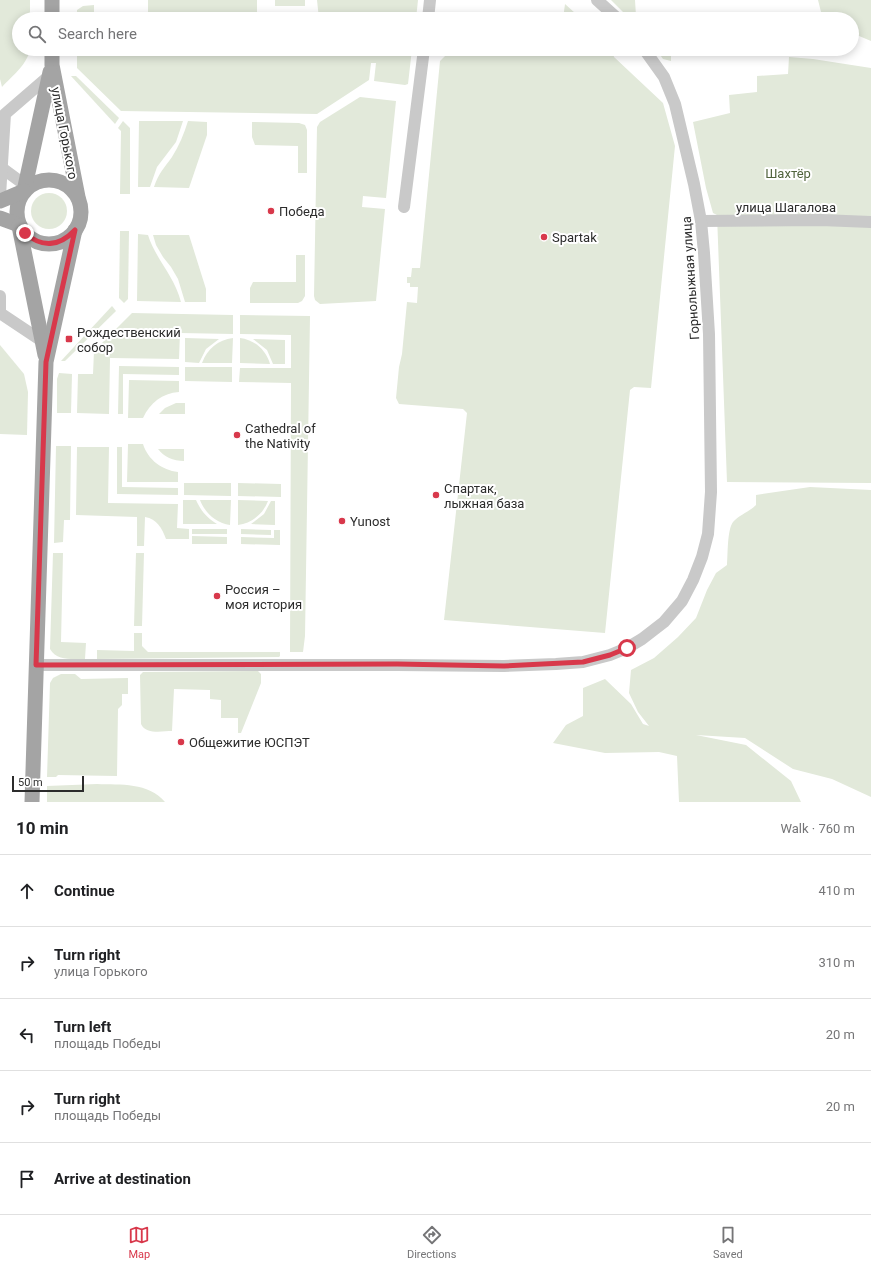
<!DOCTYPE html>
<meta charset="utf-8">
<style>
body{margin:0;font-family:Roboto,sans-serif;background:#f2f2f2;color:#202124}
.scale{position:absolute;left:12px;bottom:10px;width:72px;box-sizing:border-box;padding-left:4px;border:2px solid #2c2c2c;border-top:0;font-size:11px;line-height:14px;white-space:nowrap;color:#2c2c2c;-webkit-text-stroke:3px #fff;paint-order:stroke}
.stop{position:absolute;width:12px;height:12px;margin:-9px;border:3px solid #d8384b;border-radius:50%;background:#fff}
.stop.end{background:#d8384b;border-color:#fff;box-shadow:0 1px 4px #0008}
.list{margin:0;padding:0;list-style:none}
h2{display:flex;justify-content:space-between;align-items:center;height:52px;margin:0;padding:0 16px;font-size:17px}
h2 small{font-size:13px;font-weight:400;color:#757577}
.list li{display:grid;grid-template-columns:26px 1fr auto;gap:12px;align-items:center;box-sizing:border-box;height:72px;padding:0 16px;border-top:1px solid #e0e0e0}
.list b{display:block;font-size:15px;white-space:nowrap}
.list p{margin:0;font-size:13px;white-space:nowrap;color:#757577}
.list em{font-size:13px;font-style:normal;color:#757577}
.icon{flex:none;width:22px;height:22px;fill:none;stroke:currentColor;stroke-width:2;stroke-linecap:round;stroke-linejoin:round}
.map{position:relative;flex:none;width:871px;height:802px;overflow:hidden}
.search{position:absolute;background:#fff;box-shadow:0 2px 10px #0003;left:12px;right:12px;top:12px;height:44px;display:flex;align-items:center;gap:10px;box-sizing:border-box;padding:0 14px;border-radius:22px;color:#757577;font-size:15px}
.sheet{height:412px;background:#fff}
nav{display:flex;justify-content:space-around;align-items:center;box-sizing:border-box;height:56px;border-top:1px solid #e0e0e0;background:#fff;font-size:11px;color:#757577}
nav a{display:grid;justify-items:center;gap:2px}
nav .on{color:#d8384b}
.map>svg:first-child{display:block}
.green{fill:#e2e9da}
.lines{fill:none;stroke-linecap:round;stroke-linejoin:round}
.minor{stroke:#c9c9c9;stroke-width:12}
.major{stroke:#a4a4a4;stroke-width:15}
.route{stroke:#d8384b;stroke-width:5}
.poi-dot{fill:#d8384b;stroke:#fff;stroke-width:1.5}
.labels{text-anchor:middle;stroke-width:4;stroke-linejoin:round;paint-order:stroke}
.street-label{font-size:13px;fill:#2c2c2c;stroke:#fff}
.park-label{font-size:13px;fill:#51643d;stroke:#fff}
.poi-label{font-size:13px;fill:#2c2c2c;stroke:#fff;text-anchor:start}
</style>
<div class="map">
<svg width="871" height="802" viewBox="0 0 871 802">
<rect width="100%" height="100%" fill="#fff"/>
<g class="green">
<path d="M0,0h30v19h-11v30h11c-3,16 -17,26 -28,38l-2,-8z"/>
<rect x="148" y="0" width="109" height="19"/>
<rect x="275" y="0" width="30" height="6"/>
<polygon points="317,0 418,0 416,19 319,19"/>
<polygon points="611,0 635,0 636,16 639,19 630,19"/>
<polygon points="818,0 871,0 871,41 852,33 852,19 827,19 822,16"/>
<polygon points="565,4 575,13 577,17 577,19 563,19"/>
<polygon points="94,5 94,19 77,19 77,10 83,6"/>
<polygon points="77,49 412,49 408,84 405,85 374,81 376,63 371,63 369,80 317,114 121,111 77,68"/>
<polygon points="452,49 612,49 614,57 663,103 675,146 651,388 634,387 630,390 605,633 444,620 467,413 463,409 399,404 396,398 399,367 402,354 407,302 417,303 418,287 410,287 410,283 407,283 407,277 411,277 412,268 420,268 440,61"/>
<polygon points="656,49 665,49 671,56 671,61 663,59"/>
<polygon points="789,57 813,59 871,68 871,483 727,482 717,215 713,213 706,188 693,122 730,113 729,95 757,92 757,76 788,74"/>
<polygon points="71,76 76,76 119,118 115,124"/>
<polygon points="360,97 396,101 386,198 363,196 362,207 385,209 376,301 320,304 315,300 314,296 317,127 320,122"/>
<polygon points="123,121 130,128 130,194 120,194 121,131 118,128"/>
<polygon points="139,121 183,121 176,142 157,167 150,187 138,187"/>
<path d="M188,121l19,1v13l-18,53 -35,-1c4,-13 10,-19 18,-30 7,-11 12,-23 16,-36z"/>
<polygon points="252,122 299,123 305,125 307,130 307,173 298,173 298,146 255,145 252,137"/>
<circle cx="49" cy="211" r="18"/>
<polygon points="120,231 129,231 128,299 124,303 119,298"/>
<path d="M138,234l10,1c8,25 26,40 33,67l-44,-1z"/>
<polygon points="153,235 189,235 206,289 206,302 185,302 178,279 171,267 163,257 156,245"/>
<polygon points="296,255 305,255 305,296 302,301 298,303 250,303 250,288 253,282 296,282"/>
<polygon points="112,306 116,311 65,361 61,361"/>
<polygon points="132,313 233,315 233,334 180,333 179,359 110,358 109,414 77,413 78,374 93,374 94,351"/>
<polygon points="240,315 310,316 305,636 303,652 290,652 291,383 239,382 240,368 291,368 291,335 240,334"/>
<polygon points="185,338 219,339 206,349 199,363 185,362"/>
<path d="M233,338l-1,25h-30c5,-14 16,-23 31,-25z"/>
<path d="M240,338c15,2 26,12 30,26l-30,-1z"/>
<polygon points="253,339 285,340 285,364 273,364 267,350"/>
<polygon points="0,345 24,374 28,392 27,435 0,434"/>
<polygon points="119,366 179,367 179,375 123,374 123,414 118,414"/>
<polygon points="185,367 232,367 232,382 185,381"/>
<polygon points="59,373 72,374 71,413 57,413 57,379"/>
<path d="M129,380l50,1v11c-17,1 -29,11 -36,26h-15z"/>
<polygon points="176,403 185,403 185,414 159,414 165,408"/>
<path d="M128,444h15c5,16 19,26 35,28v10h-51z"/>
<polygon points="56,446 71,446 70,520 64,520 63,542 54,543"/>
<path d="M77,447h32l-1,56 70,1 -1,24 12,1v10h-23c-4,-11 -9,-20 -21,-22l-1,29h-7v-29l-61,-2z"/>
<polygon points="117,447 122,447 122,487 178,488 178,495 117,494"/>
<path d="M158,449h26v12c-11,0 -20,-4 -26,-12z"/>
<polygon points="184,483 231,483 231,496 184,495"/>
<polygon points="238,483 281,484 281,497 238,496"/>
<path d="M810,487l61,3v307l-39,-18 -39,-10 -48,-31 -49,-3 50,10 45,36 10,21h-122l-2,-46 -18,-4 -54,1 -52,-10 13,-18 17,-9v-28l22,-9 26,25 12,20 6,2 -11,-14 -9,-19 2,-23 23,-12 24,-21 18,-19 11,-28 9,-17 11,-8c1,-10 0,-35 6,-43 6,-7 16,-10 23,-17v-10z"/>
<path d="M183,500h13c5,11 11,18 21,24h-34z"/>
<path d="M200,500h31l-1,25c-14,-2 -25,-12 -30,-25z"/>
<path d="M238,500l30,1c-5,13 -16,22 -30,24z"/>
<polygon points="271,501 275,501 275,525 251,524 264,514"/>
<rect x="192" y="529" width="35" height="5"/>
<polygon points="241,529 271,530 271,535 241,534"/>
<polygon points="274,530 280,530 280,545 241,544 241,537 274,538"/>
<polygon points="192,536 227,537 227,544 192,544"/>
<path d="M53,553h10l-2,89 25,1 -1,16c-13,0 -28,2 -35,-10z"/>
<polygon points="136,553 144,553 142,626 134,626"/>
<polygon points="134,633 142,633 142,646 148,652 280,652 280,656 279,657 97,659 97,650 134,651"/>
<path d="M258,671l3,3v9l-20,50h-3v-15h-17v-18l-11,-1v-9l-36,-1 -2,42c-9,0 -26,4 -31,-7l-1,-49 3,-3z"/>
<polygon points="61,674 75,674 81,679 128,678 128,694 122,694 122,705 118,709 117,776 58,775 56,777 47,777 50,683 53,678"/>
<path d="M97,784c24,1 51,-2 68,18h-118v-16z"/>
</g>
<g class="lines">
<g class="minor">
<polyline points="597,0 618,19"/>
<polyline points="428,19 430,0"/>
<polyline points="2,168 25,185"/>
<polyline points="0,196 5,114 49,76"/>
<polyline points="404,207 424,49"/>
<polyline points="701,221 821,220 871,222"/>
<polyline points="0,296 0,313 42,341"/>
<polyline points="36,665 397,665 504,666 556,664 583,662 610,655 627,648 642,639 664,622 682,601 693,580 702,557 708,534 711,492 709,334 704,253 701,221 694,184 675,104 664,77 644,49"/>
</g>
<g class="major">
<polyline points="52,19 52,0"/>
<polyline points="52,49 52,65 78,197"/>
<circle cx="49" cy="212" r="32"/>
<polyline points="24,191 50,72"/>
<polyline points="0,201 24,191"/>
<polyline points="0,218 19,225"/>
<polyline points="19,226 45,355"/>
<polyline points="32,802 46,362 75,230"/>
</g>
</g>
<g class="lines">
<path class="route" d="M25,233c17,15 34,14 50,-3l-29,132 -10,303 361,-1 107,2 79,-4 27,-7 17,-7"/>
</g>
<g class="poi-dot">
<circle cx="271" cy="211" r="4"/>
<circle cx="544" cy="237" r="4"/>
<rect x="65" y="335" width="8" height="8" rx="2"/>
<circle cx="237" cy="435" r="4"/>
<circle cx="436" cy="495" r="4"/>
<circle cx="342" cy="521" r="4"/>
<circle cx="217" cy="596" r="4"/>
<circle cx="181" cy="742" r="4"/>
</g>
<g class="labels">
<g class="street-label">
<text transform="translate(65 133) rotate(79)" y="5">улица Горького</text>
<text x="786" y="212">улица Шагалова</text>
<text transform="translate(690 278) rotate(-94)" y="5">Горнолыжная улица</text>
</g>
<g class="park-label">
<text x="788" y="178">Шахтёр</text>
</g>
<g class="poi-label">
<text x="279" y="216">Победа</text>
<text x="552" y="242">Spartak</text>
<text x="77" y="337">Рождественский<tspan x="77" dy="15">собор</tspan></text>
<text x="245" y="433">Cathedral of<tspan x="245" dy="15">the Nativity</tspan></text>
<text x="444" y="493">Спартак,<tspan x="444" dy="15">лыжная база</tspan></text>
<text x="350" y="526">Yunost</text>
<text x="225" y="594">Россия –<tspan x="225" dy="15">моя история</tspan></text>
<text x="189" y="747">Общежитие ЮСПЭТ</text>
</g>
</g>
</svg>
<div class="scale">50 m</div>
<div class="stop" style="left:627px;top:648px"></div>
<div class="stop end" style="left:25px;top:233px"></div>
<div class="search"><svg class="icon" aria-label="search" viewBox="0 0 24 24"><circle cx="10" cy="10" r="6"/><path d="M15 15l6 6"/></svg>Search here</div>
</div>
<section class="sheet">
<h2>10 min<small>Walk · 760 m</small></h2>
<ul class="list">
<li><svg class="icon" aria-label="ahead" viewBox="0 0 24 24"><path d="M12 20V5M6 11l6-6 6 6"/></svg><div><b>Continue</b></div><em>410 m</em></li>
<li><svg class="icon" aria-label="right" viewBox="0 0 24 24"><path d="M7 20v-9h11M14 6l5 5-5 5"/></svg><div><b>Turn right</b><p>улица Горького</p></div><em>310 m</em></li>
<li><svg class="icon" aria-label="left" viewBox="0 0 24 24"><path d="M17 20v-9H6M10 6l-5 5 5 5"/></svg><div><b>Turn left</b><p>площадь Победы</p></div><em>20 m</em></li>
<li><svg class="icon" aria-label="right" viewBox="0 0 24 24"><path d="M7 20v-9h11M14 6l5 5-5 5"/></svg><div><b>Turn right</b><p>площадь Победы</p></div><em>20 m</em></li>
<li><svg class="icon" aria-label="arrive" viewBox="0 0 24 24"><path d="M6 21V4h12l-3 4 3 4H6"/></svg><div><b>Arrive at destination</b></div></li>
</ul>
</section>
<nav>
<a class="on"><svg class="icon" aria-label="map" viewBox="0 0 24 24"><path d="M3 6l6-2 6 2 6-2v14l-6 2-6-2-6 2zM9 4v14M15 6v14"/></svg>Map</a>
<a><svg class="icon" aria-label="directions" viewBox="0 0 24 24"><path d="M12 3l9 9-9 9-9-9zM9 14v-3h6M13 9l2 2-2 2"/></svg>Directions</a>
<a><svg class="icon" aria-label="saved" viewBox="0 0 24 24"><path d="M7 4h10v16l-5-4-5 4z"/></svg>Saved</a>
</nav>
